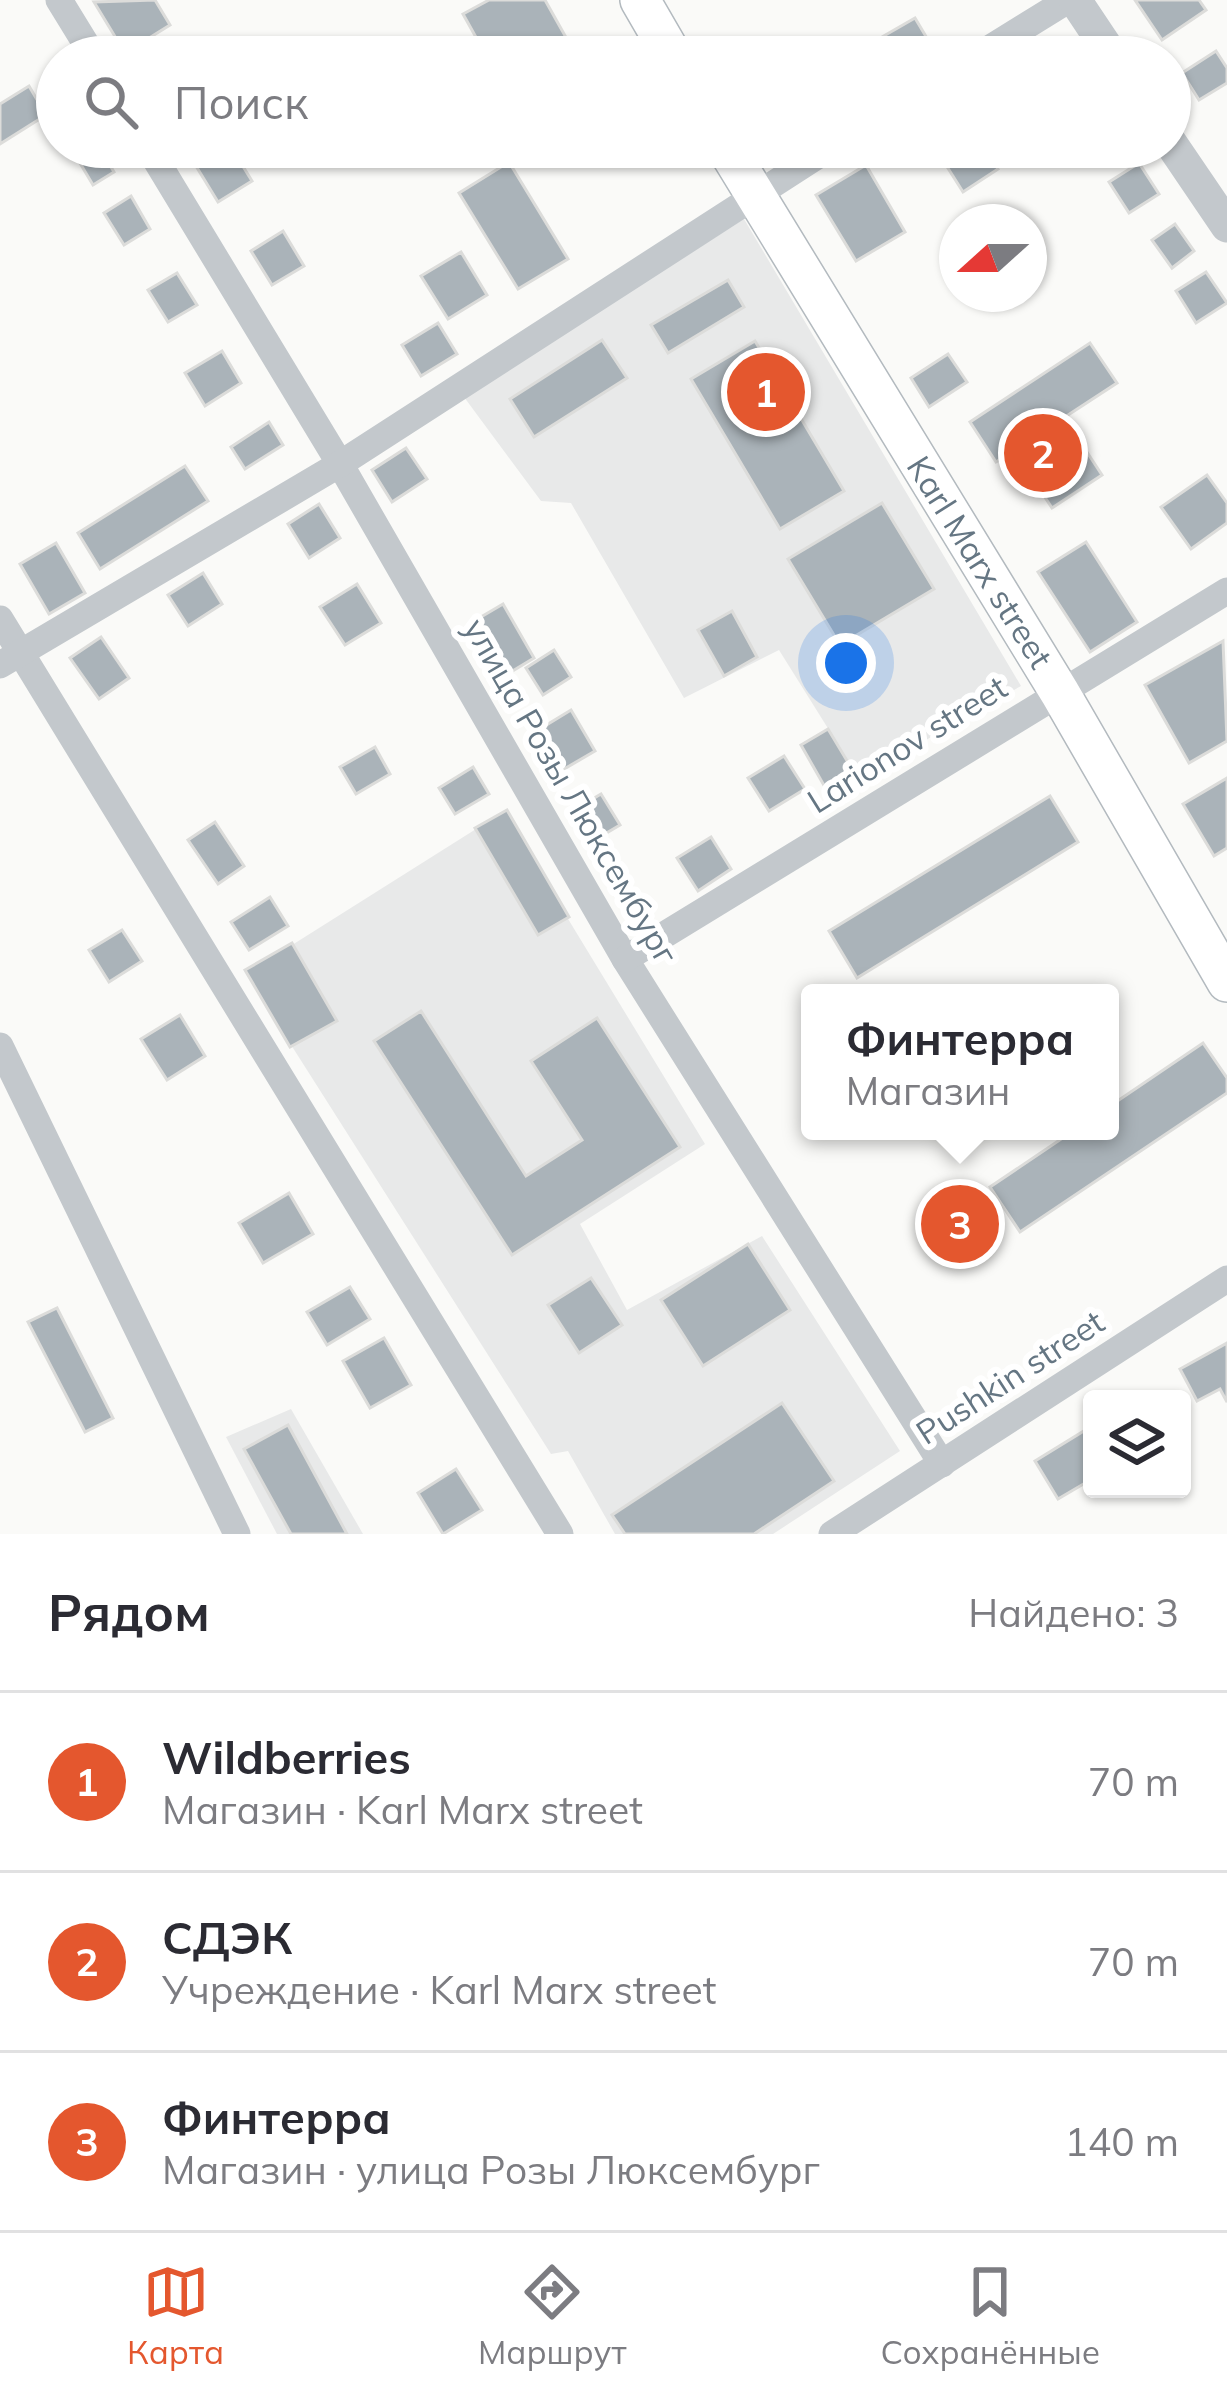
<!DOCTYPE html>
<html lang="ru">
<meta charset="utf-8">
<style>
body{margin:0;font-family:Mulish,sans-serif;background:#f7f7f7;color:#2b2b33}
.controls{position:absolute;right:36px;bottom:36px;display:grid;overflow:hidden;border-radius:12px;box-shadow:0 3px 9px #0004}
.controls button{width:108px;height:108px;display:grid;place-items:center;padding:0;border:0;border-bottom:3px solid #e1e1e2;background:#fff;color:#2b2b33;font:60px sans-serif}
.compass{position:absolute;left:939px;top:204px;width:108px;height:108px;border-radius:50%;background:#fff;box-shadow:0 3px 9px #0004;rotate:249deg}
.you{position:absolute;left:846px;top:663px;width:42px;height:42px;margin:-30px;border:9px solid #fff;border-radius:50%;background:#1a73e8;box-shadow:0 0 0 18px #1a73e833}
.badge{display:grid;place-items:center;width:78px;height:78px;border-radius:50%;background:#e4572e;color:#fff;font-size:39px;font-weight:700}
.pin{position:absolute;translate:-50% -50%;border:6px solid #fff;box-shadow:0 3px 12px #0006}
.popup{position:absolute;left:801px;top:984px;width:318px;height:156px;box-sizing:border-box;display:grid;place-content:center;border-radius:12px;background:#fff;filter:drop-shadow(0 3px 9px #0005);font-size:39px;white-space:nowrap;color:#7c7c81}
.popup b{font-size:45px;color:#2b2b33}
.popup::after{content:'';position:absolute;left:50%;top:100%;margin-left:-24px;border:24px solid transparent;border-top-color:#fff}
.list{margin:0;padding:0;list-style:none}
h2{display:flex;justify-content:space-between;align-items:center;height:156px;margin:0;padding:0 48px;font-size:51px}
h2 small{font-size:39px;font-weight:400;color:#7c7c81}
.list li{display:grid;grid-template-columns:78px 1fr auto;gap:36px;align-items:center;box-sizing:border-box;height:180px;padding:0 48px;border-top:3px solid #e1e1e2}
.list b{display:block;font-size:45px;white-space:nowrap}
.list p{margin:0;font-size:39px;white-space:nowrap;color:#7c7c81}
.list em{font-size:39px;font-style:normal;color:#7c7c81}
.icon{flex:none;width:66px;height:66px;fill:none;stroke:currentColor;stroke-width:2;stroke-linecap:round;stroke-linejoin:round}
.map{position:relative;flex:none;width:1227px;height:1534px;overflow:hidden}
.search{position:absolute;background:#fff;box-shadow:0 3px 9px #0004;left:36px;right:36px;top:36px;height:132px;display:flex;align-items:center;gap:30px;box-sizing:border-box;padding:0 42px;border-radius:66px;color:#7c7c81;font-size:45px}
.sheet{height:696px;background:#fff}
nav{display:flex;justify-content:space-around;align-items:center;box-sizing:border-box;height:168px;border-top:3px solid #e1e1e2;background:#fff;font-size:33px;color:#7c7c81}
nav a{display:grid;justify-items:center;gap:6px}
nav .on{color:#e4572e}
.map>svg:first-child{display:block}
.built{fill:#e8e9e9}
.building{fill:#aab3b9;stroke:#dcdcda;stroke-width:3}
.lines{fill:none;stroke-linecap:round;stroke-linejoin:round}
.secondary-casing{stroke:#b3babf;stroke-width:42}
.minor{stroke:#c3c8cc;stroke-width:27}
.tertiary{stroke:#c3c8cc;stroke-width:33}
.secondary{stroke:#fff;stroke-width:39}
.labels{text-anchor:middle;stroke-width:12;stroke-linejoin:round;paint-order:stroke}
.street-label{font-size:33px;fill:#657683;stroke:#fff}
</style>
<div class="map">
<svg width="1227" height="1534" viewBox="0 0 1227 1534">
<rect width="100%" height="100%" fill="#fafaf8"/>
<g class="built">
<polygon points="744,219 1021,686 859,778 779,650 684,698 571,503 541,501 464,397"/>
<polygon points="503,812 705,1144 580,1224 627,1310 762,1236 900,1451 773,1534 615,1534 568,1451 551,1454 246,974"/>
<polygon points="291,1409 363,1534 277,1534 226,1437"/>
</g>
<g class="building">
<polygon points="155,0 170,25 125,53 94,2"/>
<polygon points="489,0 545,0 577,57 487,57 463,14"/>
<polygon points="1135,0 1199,0 1206,10 1162,40"/>
<polygon points="915,18 937,55 884,57 875,41"/>
<polygon points="1216,51 1227,68 1227,83 1199,100 1182,73"/>
<polygon points="29,86 46,115 0,144 0,104"/>
<polygon points="85,147 99,147 114,172 93,185 74,153"/>
<polygon points="231,147 252,181 218,202 196,166"/>
<polygon points="950,147 984,147 998,169 963,192 939,154"/>
<polygon points="509,162 568,259 518,289 459,193"/>
<polygon points="1139,163 1159,194 1129,213 1109,182"/>
<polygon points="866,165 905,232 856,261 816,195"/>
<polygon points="131,196 150,229 124,245 104,213"/>
<polygon points="1175,224 1194,251 1172,268 1152,240"/>
<polygon points="283,231 304,266 272,285 251,251"/>
<polygon points="461,252 487,295 448,319 421,276"/>
<polygon points="1206,272 1227,303 1196,323 1176,291"/>
<polygon points="177,273 197,305 168,322 148,290"/>
<polygon points="728,280 744,307 668,353 651,325"/>
<polygon points="438,323 457,354 421,376 402,345"/>
<polygon points="602,340 627,378 534,437 510,399"/>
<polygon points="755,341 844,491 780,529 691,379"/>
<polygon points="1090,343 1117,383 996,462 970,422"/>
<polygon points="222,351 241,383 205,406 185,373"/>
<polygon points="948,354 967,382 929,407 911,378"/>
<polygon points="1064,417 1102,475 1052,508 1014,450"/>
<polygon points="269,422 283,445 245,469 231,447"/>
<polygon points="406,448 427,479 392,502 372,470"/>
<polygon points="185,466 208,501 100,569 78,533"/>
<polygon points="1207,475 1227,503 1227,523 1191,549 1161,507"/>
<polygon points="882,503 934,589 840,645 788,559"/>
<polygon points="319,504 340,538 309,558 288,524"/>
<polygon points="1086,542 1137,622 1090,652 1038,572"/>
<polygon points="56,543 85,593 49,614 20,564"/>
<polygon points="203,573 222,604 188,626 168,595"/>
<polygon points="357,584 381,623 345,645 320,607"/>
<polygon points="503,604 534,658 501,678 469,624"/>
<polygon points="732,611 757,657 724,676 698,630"/>
<polygon points="101,637 129,678 99,699 70,658"/>
<polygon points="1223,641 1227,741 1189,763 1145,685"/>
<polygon points="554,650 571,677 543,695 526,668"/>
<polygon points="571,710 595,751 559,772 535,732"/>
<polygon points="828,729 858,779 830,796 801,745"/>
<polygon points="375,747 390,774 356,794 340,767"/>
<polygon points="784,756 805,789 769,811 748,778"/>
<polygon points="473,767 489,794 455,814 439,788"/>
<polygon points="1227,778 1227,848 1214,856 1183,804"/>
<polygon points="601,794 620,825 598,838 579,807"/>
<polygon points="1050,796 1078,842 857,978 829,931"/>
<polygon points="507,810 569,917 538,935 475,828"/>
<polygon points="215,822 244,866 218,884 188,840"/>
<polygon points="711,837 731,869 698,891 677,858"/>
<polygon points="270,897 288,926 249,950 231,922"/>
<polygon points="122,930 142,961 109,982 89,950"/>
<polygon points="292,943 337,1021 290,1047 245,970"/>
<polygon points="421,1011 526,1176 582,1140 531,1061 597,1018 680,1147 512,1255 374,1041"/>
<polygon points="180,1015 205,1056 167,1080 141,1039"/>
<polygon points="1203,1043 1227,1078 1227,1093 1020,1232 990,1187 1073,1131 1110,1131 1110,1106"/>
<polygon points="289,1193 313,1234 263,1263 239,1223"/>
<polygon points="748,1244 790,1310 703,1366 661,1300"/>
<polygon points="591,1278 622,1325 579,1353 548,1305"/>
<polygon points="350,1287 370,1319 327,1345 307,1312"/>
<polygon points="57,1308 113,1418 85,1432 28,1322"/>
<polygon points="384,1338 411,1385 370,1408 343,1361"/>
<polygon points="1227,1343 1227,1402 1220,1389 1197,1401 1180,1369"/>
<polygon points="782,1403 834,1481 754,1534 625,1534 612,1515"/>
<polygon points="288,1425 347,1534 291,1534 244,1449"/>
<polygon points="1092,1426 1092,1479 1058,1499 1035,1461"/>
<polygon points="456,1469 482,1510 443,1534 418,1493"/>
</g>
<g class="lines">
<g class="secondary-casing">
<g id="secondary">
<polyline points="640,0 673,57"/>
<polyline points="726,147 1060,693 1227,982"/>
</g>
</g>
<g class="minor">
<polyline points="59,0 94,57"/>
<polyline points="976,57 1068,0"/>
<polyline points="148,147 340,464 625,959 942,1464"/>
<polyline points="0,619 560,1534"/>
<polyline points="0,665 340,464 831,147"/>
<polyline points="625,959 1227,591"/>
<polyline points="0,1046 237,1534"/>
<polyline points="832,1534 1227,1279"/>
</g>
<g class="tertiary">
<polyline points="1075,0 1113,57"/>
<polyline points="1170,142 1227,226"/>
</g>
<use href="#secondary" class="secondary"/>
</g>
<g class="labels">
<g class="street-label">
<text transform="translate(980 562) rotate(58)" y="12">Karl Marx street</text>
<text transform="translate(907 744) rotate(-32)" y="12">Larionov street</text>
<text transform="translate(571 791) rotate(60)" y="12">улица Розы Люксембург</text>
<text transform="translate(1010 1377) rotate(-33)" y="12">Pushkin street</text>
</g>
</g>
</svg>
<div class="controls">
<button><svg class="icon" aria-label="layers" viewBox="0 0 24 24"><path d="M12 4l9 5-9 5-9-5zM3 14l9 5 9-5"/></svg></button>
</div>
<svg class="compass" viewBox="-18 -18 36 36"><path d="M0-13l5 13h-10z" fill="#e53935"/><path d="M0 13l5-13h-10z" fill="#7c7c81"/></svg>
<div class="you"></div>
<div class="pin badge" style="left:766px;top:392px">1</div>
<div class="pin badge" style="left:1043px;top:453px">2</div>
<div class="pin badge" style="left:960px;top:1224px">3</div>
<div class="popup"><b>Финтерра</b>Магазин</div>
<div class="search"><svg class="icon" aria-label="search" viewBox="0 0 24 24"><circle cx="10" cy="10" r="6"/><path d="M15 15l6 6"/></svg>Поиск</div>
</div>
<section class="sheet">
<h2>Рядом<small>Найдено: 3</small></h2>
<ul class="list">
<li><span class="badge">1</span><div><b>Wildberries</b><p>Магазин · Karl Marx street</p></div><em>70 m</em></li>
<li><span class="badge">2</span><div><b>СДЭК</b><p>Учреждение · Karl Marx street</p></div><em>70 m</em></li>
<li><span class="badge">3</span><div><b>Финтерра</b><p>Магазин · улица Розы Люксембург</p></div><em>140 m</em></li>
</ul>
</section>
<nav>
<a class="on"><svg class="icon" aria-label="map" viewBox="0 0 24 24"><path d="M3 6l6-2 6 2 6-2v14l-6 2-6-2-6 2zM9 4v14M15 6v14"/></svg>Карта</a>
<a><svg class="icon" aria-label="directions" viewBox="0 0 24 24"><path d="M12 3l9 9-9 9-9-9zM9 14v-3h6M13 9l2 2-2 2"/></svg>Маршрут</a>
<a><svg class="icon" aria-label="saved" viewBox="0 0 24 24"><path d="M7 4h10v16l-5-4-5 4z"/></svg>Сохранённые</a>
</nav>
